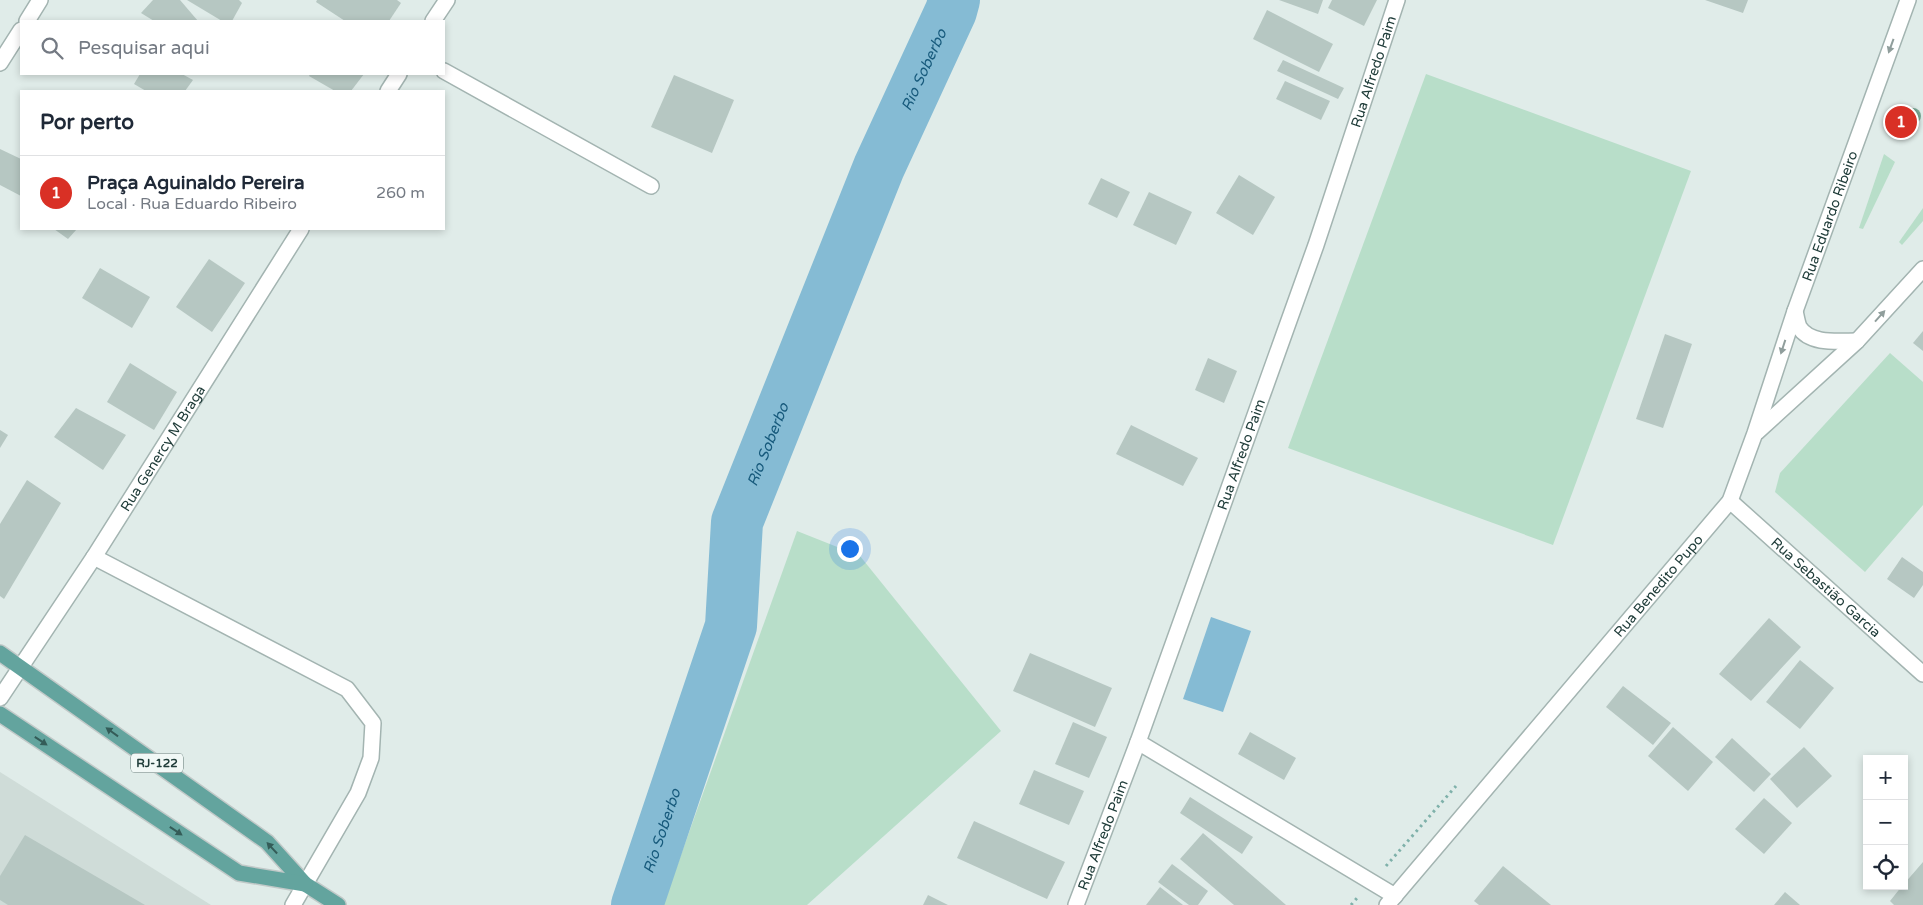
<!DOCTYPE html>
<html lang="pt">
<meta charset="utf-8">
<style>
body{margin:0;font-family:"Varela Round",sans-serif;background:#f2f2f3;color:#1f2937}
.controls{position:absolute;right:15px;bottom:15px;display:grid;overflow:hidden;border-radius:0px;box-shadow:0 2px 8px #0003}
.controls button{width:45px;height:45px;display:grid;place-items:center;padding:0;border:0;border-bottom:1px solid #e0e1e3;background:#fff;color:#1f2937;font:25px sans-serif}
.you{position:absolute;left:849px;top:548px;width:18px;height:18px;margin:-12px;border:4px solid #fff;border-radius:50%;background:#1a73e8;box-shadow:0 0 0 8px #1a73e833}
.badge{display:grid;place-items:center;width:32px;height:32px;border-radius:50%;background:#d93025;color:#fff;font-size:16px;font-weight:700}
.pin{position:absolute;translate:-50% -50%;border:2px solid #fff;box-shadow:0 1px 5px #0006}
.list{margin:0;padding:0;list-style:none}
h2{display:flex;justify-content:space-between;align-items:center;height:65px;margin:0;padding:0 20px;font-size:21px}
h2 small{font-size:16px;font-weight:400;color:#747a83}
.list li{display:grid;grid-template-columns:32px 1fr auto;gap:15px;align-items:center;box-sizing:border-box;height:75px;padding:0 20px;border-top:1px solid #e0e1e3}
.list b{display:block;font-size:19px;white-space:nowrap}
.list p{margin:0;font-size:16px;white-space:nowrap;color:#747a83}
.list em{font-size:16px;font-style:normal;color:#747a83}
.icon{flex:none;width:28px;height:28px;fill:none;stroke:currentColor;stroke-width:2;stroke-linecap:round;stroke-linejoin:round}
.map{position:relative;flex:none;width:1923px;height:905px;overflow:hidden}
.search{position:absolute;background:#fff;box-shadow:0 2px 8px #0003;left:20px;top:20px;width:425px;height:55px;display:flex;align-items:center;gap:12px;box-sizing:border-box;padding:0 18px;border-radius:0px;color:#747a83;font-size:19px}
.panel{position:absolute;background:#fff;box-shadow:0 2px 8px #0003;left:20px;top:90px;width:425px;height:140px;border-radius:0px}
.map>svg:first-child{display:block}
.built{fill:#cfdcd8}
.green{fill:#b8dec9}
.water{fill:#85bbd4}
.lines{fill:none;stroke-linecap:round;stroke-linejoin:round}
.river{stroke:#85bbd4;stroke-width:52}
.building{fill:#b6c7c2}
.service-casing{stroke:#a3b4b1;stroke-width:18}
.minor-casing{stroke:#a3b4b1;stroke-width:18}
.primary-casing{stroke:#c1c9c8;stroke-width:18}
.path{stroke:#7fb1aa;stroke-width:3;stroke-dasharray:2.5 4;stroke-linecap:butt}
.service{stroke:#fff;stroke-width:15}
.minor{stroke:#fff;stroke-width:15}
.primary{stroke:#63a49e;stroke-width:15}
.tree{fill:#7bab97}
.oneway{fill:#909e9c}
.oneway2{fill:#345c58}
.labels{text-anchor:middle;stroke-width:4.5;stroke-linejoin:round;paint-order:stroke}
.shield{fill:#f1f8f6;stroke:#5f7572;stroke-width:1}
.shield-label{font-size:12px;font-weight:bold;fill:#203d3a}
.street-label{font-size:14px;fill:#203d3a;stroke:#f1f8f6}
.water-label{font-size:15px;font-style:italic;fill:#175a7c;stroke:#f1f8f6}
</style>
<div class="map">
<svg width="1923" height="905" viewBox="0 0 1923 905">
<rect width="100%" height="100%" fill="#e0ece9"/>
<polygon class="built" points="0,772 211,905 0,905"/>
<g class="green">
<polygon points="1426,74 1691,171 1553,545 1288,448"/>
<polygon points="1884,154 1895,162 1863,229 1859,228"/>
<polygon points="1923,208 1923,221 1902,245 1899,242"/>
<polygon points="1890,353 1923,382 1923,505 1865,572 1775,492 1780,473"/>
<polygon points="797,531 860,556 1001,731 807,905 663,905"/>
</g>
<polygon class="water" points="1211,617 1251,631 1223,712 1183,699"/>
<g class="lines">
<path class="river" id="s1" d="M637,905l94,-279 6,-104 142,-355 72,-156 3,-11"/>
</g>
<g class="building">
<polygon points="153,0 180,0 198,21 154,21 141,13"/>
<polygon points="187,0 239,0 242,3 232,21 222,21"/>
<polygon points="317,0 397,0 401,3 389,21 345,21 316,2"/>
<polygon points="1279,0 1323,0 1318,14"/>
<polygon points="1332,0 1377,0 1364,26 1328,8"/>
<polygon points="1705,0 1748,0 1743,13"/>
<polygon points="1267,10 1333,44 1319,72 1253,39"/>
<polygon points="1283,60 1344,88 1338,99 1277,71"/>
<polygon points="140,74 182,74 193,80 185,91 146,91 134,84"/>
<polygon points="310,74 364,74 351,91 335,91 309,76"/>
<polygon points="674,75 734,100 712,153 651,127"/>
<polygon points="1285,81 1330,101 1321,120 1276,99"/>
<polygon points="0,149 21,159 21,196 0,185"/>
<polygon points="1239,175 1275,197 1253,235 1216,213"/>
<polygon points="1101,178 1130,192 1117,218 1088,204"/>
<polygon points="1149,192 1192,212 1176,245 1133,225"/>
<polygon points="54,229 77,229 68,239"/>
<polygon points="209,259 245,283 212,332 176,307"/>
<polygon points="100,268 150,297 132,328 82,298"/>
<polygon points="1923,331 1923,351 1913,343"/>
<polygon points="1665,334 1692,344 1663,428 1636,419"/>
<polygon points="1208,358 1237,371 1224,403 1195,390"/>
<polygon points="130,363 177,392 154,430 107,402"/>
<polygon points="76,408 126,435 103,470 54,437"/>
<polygon points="1131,425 1198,458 1183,486 1116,454"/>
<polygon points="0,430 8,435 0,448"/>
<polygon points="27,480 61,503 4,599 0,596 0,524"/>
<polygon points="1902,557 1923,572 1923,585 1914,598 1887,579"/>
<polygon points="1769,618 1801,647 1751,701 1719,674"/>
<polygon points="1030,653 1112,688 1095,727 1013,691"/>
<polygon points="1800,660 1834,688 1800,729 1766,702"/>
<polygon points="1623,686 1671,723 1653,745 1606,707"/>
<polygon points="1073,722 1107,737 1089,778 1055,764"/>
<polygon points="1673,727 1713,762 1688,791 1648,756"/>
<polygon points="1250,732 1296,758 1284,780 1238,754"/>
<polygon points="1732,738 1771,774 1754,792 1715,757"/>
<polygon points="1804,747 1832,776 1797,808 1770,779"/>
<polygon points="1034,770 1084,791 1069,825 1019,804"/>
<polygon points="1190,797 1253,837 1242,854 1180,813"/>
<polygon points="1764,798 1792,823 1764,854 1735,829"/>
<polygon points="974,821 1065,862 1047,899 957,858"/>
<polygon points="1203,833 1286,905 1234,905 1180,859"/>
<polygon points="25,835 145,905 8,905 0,900 0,876"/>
<polygon points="1923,862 1923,905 1894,905 1890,901 1902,886 1904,886 1904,884"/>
<polygon points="1172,864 1208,891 1198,905 1189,905 1158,882"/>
<polygon points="1503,866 1551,905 1479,905 1474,901"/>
<polygon points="1160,887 1183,905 1146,905"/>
<polygon points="1785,892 1800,905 1774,905"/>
<polygon points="928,895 948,905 923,905"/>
</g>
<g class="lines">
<g class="service-casing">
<polyline id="service" points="94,557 347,689 373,723 371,758 358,793 293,905"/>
</g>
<g class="minor-casing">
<g id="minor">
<polyline points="27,21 40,0"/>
<polyline points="433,21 447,0"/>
<polyline points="0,63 21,30"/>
<polyline points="444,71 651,186"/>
<polyline points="388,91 399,74"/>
<path d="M1795,311c1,4 2,11 4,16 11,18 40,14 58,14"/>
<polyline points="1757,432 1857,341 1923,269"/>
<path id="s2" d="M1730,501l193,173"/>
<path id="s3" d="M0,698l94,-141 207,-328"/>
<polyline points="1138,742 1395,896"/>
<path id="s4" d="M1076,905l62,-163 178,-497 81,-245"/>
<path id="s5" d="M1387,905l343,-404 25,-68 40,-122 113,-311"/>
</g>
</g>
<g class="primary-casing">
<g id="primary">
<polyline points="0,653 267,842 305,884 338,905"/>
<polyline points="0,714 239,873 305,884"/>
</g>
</g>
<g class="path">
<polyline points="1386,866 1456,786"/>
<polyline points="1351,905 1357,898"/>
</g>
<use href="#service" class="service"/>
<use href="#minor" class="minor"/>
<use href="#primary" class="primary"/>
</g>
<circle class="tree" cx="1913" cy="116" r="8"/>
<defs><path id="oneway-solid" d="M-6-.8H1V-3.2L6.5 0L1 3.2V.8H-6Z" transform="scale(1.25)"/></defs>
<g class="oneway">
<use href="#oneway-solid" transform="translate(1891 46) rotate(110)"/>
<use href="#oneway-solid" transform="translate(1880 316) rotate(-48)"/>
<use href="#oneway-solid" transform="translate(1783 347) rotate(108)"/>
</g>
<g class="oneway2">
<use href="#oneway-solid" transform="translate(112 732) rotate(-144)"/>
<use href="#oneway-solid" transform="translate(41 741) rotate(34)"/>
<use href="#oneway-solid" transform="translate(176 831) rotate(34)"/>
<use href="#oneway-solid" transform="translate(272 848) rotate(-133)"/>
</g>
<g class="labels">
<rect class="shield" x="131" y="753.5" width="52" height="19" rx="4"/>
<g class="shield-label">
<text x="157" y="767">RJ-122</text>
</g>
<g class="street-label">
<text dy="5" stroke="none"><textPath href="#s4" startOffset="885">Rua Alfredo Paim</textPath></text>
<text dy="5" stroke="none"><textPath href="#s5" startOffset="832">Rua Eduardo Ribeiro</textPath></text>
<text dy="5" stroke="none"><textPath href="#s3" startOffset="298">Rua Genercy M Braga</textPath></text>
<text dy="5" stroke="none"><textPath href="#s4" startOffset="480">Rua Alfredo Paim</textPath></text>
<text dy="5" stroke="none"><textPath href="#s5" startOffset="419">Rua Benedito Pupo</textPath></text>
<text dy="5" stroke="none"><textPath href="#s2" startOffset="129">Rua Sebastião Garcia</textPath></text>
<text dy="5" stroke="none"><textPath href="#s4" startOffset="75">Rua Alfredo Paim</textPath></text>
</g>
<g class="water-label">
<text dy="5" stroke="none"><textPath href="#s1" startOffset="888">Rio Soberbo</textPath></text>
<text dy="5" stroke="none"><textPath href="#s1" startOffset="482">Rio Soberbo</textPath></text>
<text dy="5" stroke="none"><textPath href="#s1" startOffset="78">Rio Soberbo</textPath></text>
</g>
</g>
</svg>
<div class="controls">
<button>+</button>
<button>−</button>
<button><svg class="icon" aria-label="locate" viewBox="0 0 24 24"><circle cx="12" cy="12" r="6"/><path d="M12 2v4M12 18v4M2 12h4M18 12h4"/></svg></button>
</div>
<div class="you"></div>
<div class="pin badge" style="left:1901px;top:122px">1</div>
<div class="search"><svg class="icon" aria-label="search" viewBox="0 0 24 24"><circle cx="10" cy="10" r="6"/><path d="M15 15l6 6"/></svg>Pesquisar aqui</div>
<section class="panel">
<h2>Por perto<small></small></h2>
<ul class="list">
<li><span class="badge">1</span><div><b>Praça Aguinaldo Pereira</b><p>Local · Rua Eduardo Ribeiro</p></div><em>260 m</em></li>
</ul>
</section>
</div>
